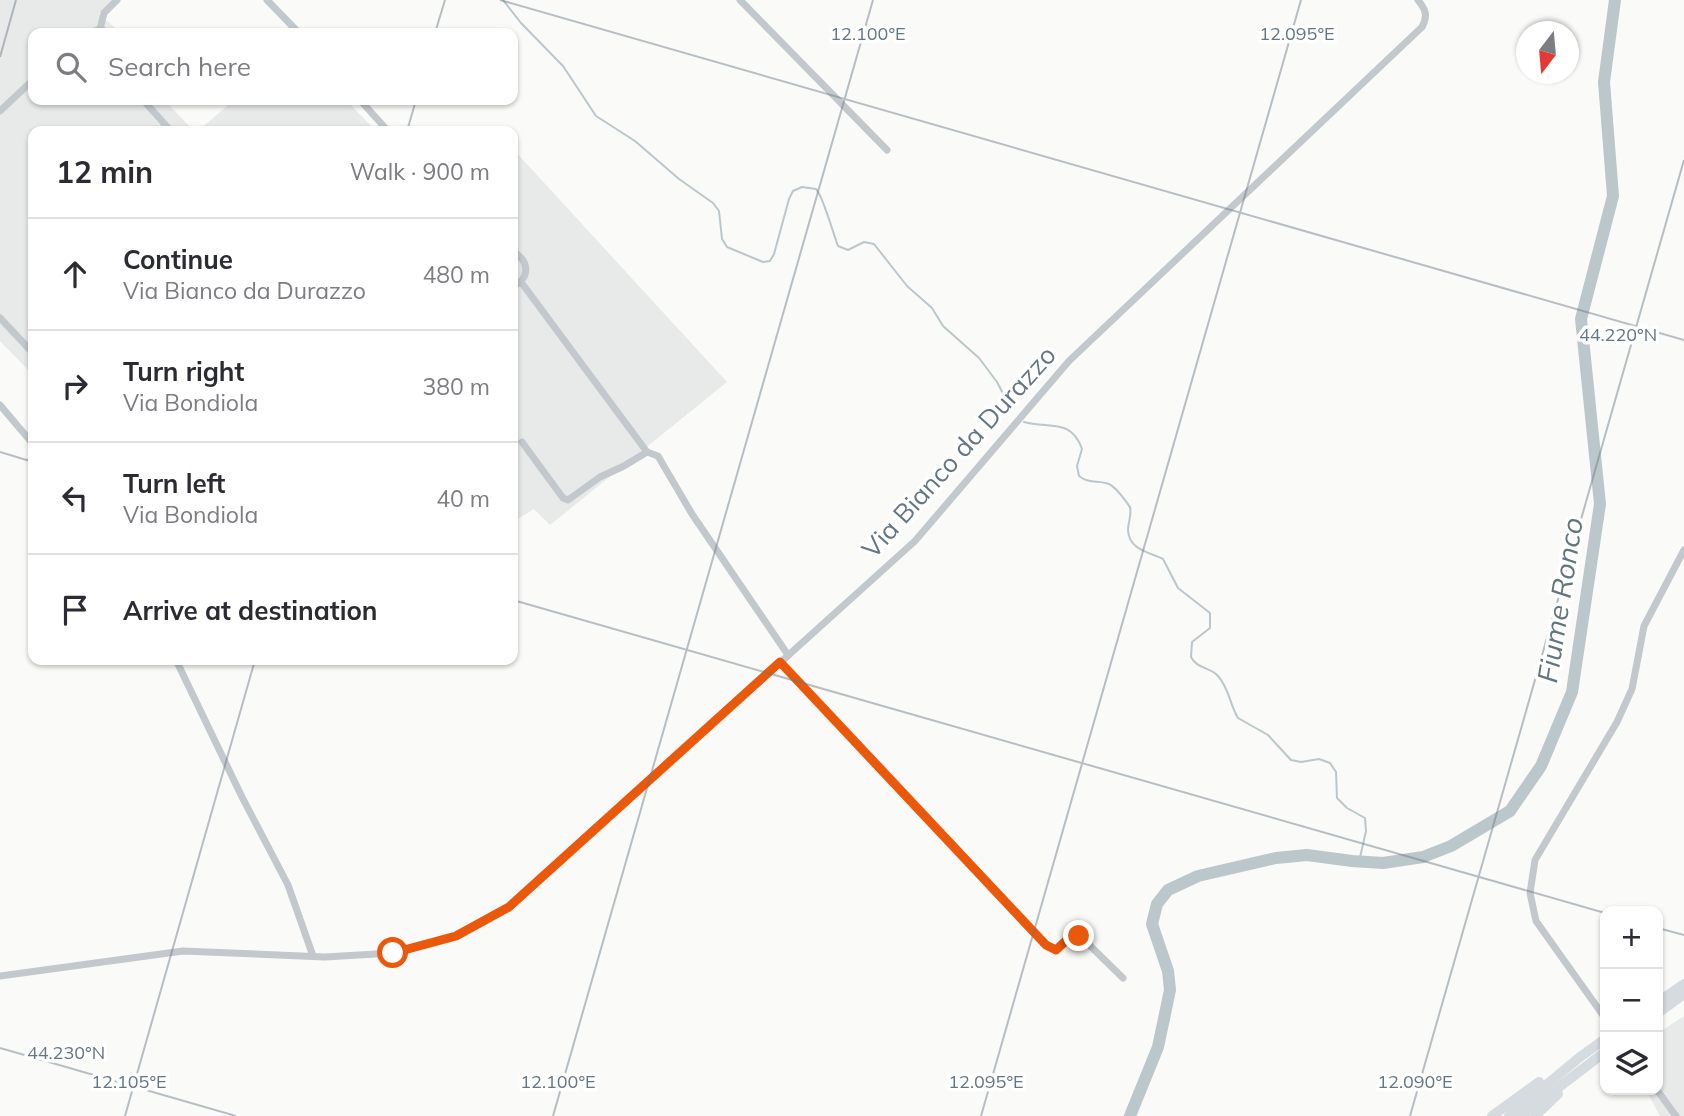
<!DOCTYPE html>
<meta charset="utf-8">
<style>
body{margin:0;font-family:Mulish,sans-serif;background:#f2f2f3;color:#2b2b33}
.controls{position:absolute;right:21px;bottom:21px;display:grid;overflow:hidden;border-radius:14px;box-shadow:0 2px 5px #0004}
.controls button{width:63px;height:63px;display:grid;place-items:center;padding:0;border:0;border-bottom:2px solid #e1e1e2;background:#fff;color:#2b2b33;font:35px sans-serif}
.compass{position:absolute;left:1516px;top:21px;width:63px;height:63px;border-radius:50%;background:#fff;box-shadow:0 2px 5px #0004;rotate:196deg}
.stop{position:absolute;width:21px;height:21px;margin:-16px;border:5px solid #ea580c;border-radius:50%;background:#fff}
.stop.end{background:#ea580c;border-color:#fff;box-shadow:0 2px 7px #0008}
.list{margin:0;padding:0;list-style:none}
h2{display:flex;justify-content:space-between;align-items:center;height:91px;margin:0;padding:0 28px;font-size:30px}
h2 small{font-size:23px;font-weight:400;color:#7c7c81}
.list li{display:grid;grid-template-columns:46px 1fr auto;gap:21px;align-items:center;box-sizing:border-box;height:112px;padding:0 28px;border-top:2px solid #e1e1e2}
.list b{display:block;font-size:26px;white-space:nowrap}
.list p{margin:0;font-size:23px;white-space:nowrap;color:#7c7c81}
.list em{font-size:23px;font-style:normal;color:#7c7c81}
.icon{flex:none;width:38px;height:38px;fill:none;stroke:currentColor;stroke-width:2;stroke-linecap:round;stroke-linejoin:round}
.map{position:relative;flex:none;width:1684px;height:1116px;overflow:hidden}
.search{position:absolute;background:#fff;box-shadow:0 2px 5px #0004;left:28px;top:28px;width:490px;height:77px;display:flex;align-items:center;gap:18px;box-sizing:border-box;padding:0 24px;border-radius:14px;color:#7c7c81;font-size:26px}
.panel{position:absolute;background:#fff;box-shadow:0 2px 5px #0004;left:28px;top:126px;width:490px;height:539px;border-radius:14px}
.map>svg:first-child{display:block}
.built{fill:#e8e9e9}
.lines{fill:none;stroke-linecap:round;stroke-linejoin:round}
.stream{stroke:#bbc7cb;stroke-width:2}
.river{stroke:#bbc7cb;stroke-width:12}
.minor{stroke:#c3c8cc;stroke-width:7}
.highway{stroke:#d6dbdf;stroke-width:10}
.route{stroke:#ea580c;stroke-width:9}
.ticks{fill:none;stroke:#657683;stroke-width:2;stroke-opacity:0.45}
.labels{text-anchor:middle;stroke-width:7;stroke-linejoin:round;paint-order:stroke}
.street-label{font-size:26px;fill:#657683;stroke:#fff}
.water-label{font-size:28px;font-style:italic;fill:#60757c;stroke:#fff}
.ticks-label{font-size:18px;text-anchor:middle;fill:#657683;stroke:#fff;stroke-width:7;stroke-linejoin:round;paint-order:stroke}
</style>
<div class="map">
<svg width="1684" height="1116" viewBox="0 0 1684 1116">
<rect width="100%" height="100%" fill="#fafaf8"/>
<g class="built">
<polygon points="0,0 113,0 99,14 121,33 33,33 33,100 164,100 194,131 33,131 33,375 0,341"/>
<polygon points="234,100 346,100 376,131 198,131"/>
<polygon points="513,149 727,382 550,525 534,509 513,522"/>
<polygon points="1684,1016 1684,1116 1660,1116 1646,1090 1658,1090 1658,1033"/>
</g>
<g class="lines">
<g class="stream">
<path d="M503,0l18,23 42,43 33,50 39,25 44,38 34,24 6,8 3,28 5,8 36,15 7,-1 4,-7 15,-55 4,-8 9,-4 14,2c7,7 17,44 22,57l10,4 16,-8 10,2 33,42 25,22 11,18 36,32 18,24 13,25"/>
<path d="M1024,422c25,7 47,-4 58,27l-5,17 2,10c10,8 19,4 30,8 8,4 16,16 21,23 2,8 -2,15 -2,23 1,20 21,22 35,29l15,29 32,25v15l-18,14 -1,15c6,12 19,10 27,19 11,12 12,29 20,42l30,17 23,25 10,2 18,-3 11,4 6,9 1,26 10,10 18,10 1,13 -7,31"/>
</g>
<polyline class="river" points="1130,1116 1158,1047 1170,990 1168,971 1152,924 1157,904 1168,890 1198,876 1276,858 1307,855 1352,861 1383,863 1423,857 1451,846 1510,811 1541,766 1572,692 1600,504 1581,319 1613,196 1604,82 1615,0"/>
<g class="minor">
<polyline points="267,0 299,33"/>
<polyline points="740,0 887,150"/>
<polyline points="100,29 104,13 117,0"/>
<polyline points="89,33 100,29 110,33"/>
<polyline points="143,100 171,131"/>
<polyline points="360,100 388,131"/>
<polyline points="0,111 33,80"/>
<path d="M513,252c17,8 17,27 0,34"/>
<polyline points="521,282 647,452"/>
<polyline points="0,318 33,353"/>
<polyline points="0,405 33,444"/>
<polyline points="522,442 563,498 568,500 600,477 624,466 647,452 658,456 692,514 788,655"/>
<polyline points="176,660 242,797 288,885 313,956"/>
<polyline points="780,662 1046,945 1056,950 1071,936 1079,935 1123,978"/>
<path d="M0,976l183,-25 142,6 68,-4 63,-17 53,-29 406,-366 154,-180 353,-334c6,-11 4,-17 -4,-27"/>
<polyline points="1605,1018 1536,921 1530,893 1535,860 1617,722 1632,689 1644,626 1684,550"/>
<polyline points="1657,1090 1676,1116"/>
</g>
<g class="highway">
<polyline points="1658,1002 1684,984"/>
<polyline points="1658,1013 1684,994"/>
<polyline points="1492,1116 1539,1082"/>
<polyline points="1509,1116 1580,1057 1605,1039"/>
<polyline points="1521,1116 1605,1052"/>
<polyline points="1535,1116 1558,1094"/>
</g>
</g>
<g class="lines">
<polyline class="route" points="393,953 456,936 509,907 780,662 1046,945 1056,950 1071,936 1079,936"/>
</g>
<path class="ticks" d="M500,0l1184,340M435,33l10,-33M0,57l16,-57M407,131l9,-31M0,452l33,10M513,600l1092,313M1658,928l26,7M0,1048l236,68M125,1116l130,-456M553,1116l320,-1116M981,1116l320,-1116M1410,1116l274,-956"/>
<g class="labels">
<g class="street-label">
<text transform="translate(959 452) rotate(-48)" y="9">Via Bianco da Durazzo</text>
</g>
<g class="water-label">
<text transform="translate(1560 600) rotate(-81)" y="10">Fiume Ronco</text>
</g>
</g>
<g class="ticks-label">
<text x="868" y="40">12.100°E</text>
<text x="1297" y="40">12.095°E</text>
<text x="1618" y="341">44.220°N</text>
<text x="66" y="1059">44.230°N</text>
<text x="129" y="1088">12.105°E</text>
<text x="558" y="1088">12.100°E</text>
<text x="986" y="1088">12.095°E</text>
<text x="1415" y="1088">12.090°E</text>
</g>
</svg>
<div class="controls">
<button>+</button>
<button>−</button>
<button><svg class="icon" aria-label="layers" viewBox="0 0 24 24"><path d="M12 4l9 5-9 5-9-5zM3 14l9 5 9-5"/></svg></button>
</div>
<svg class="compass" viewBox="-18 -18 36 36"><path d="M0-13l5 13h-10z" fill="#e53935"/><path d="M0 13l5-13h-10z" fill="#7c7c81"/></svg>
<div class="stop" style="left:393px;top:953px"></div>
<div class="stop end" style="left:1079px;top:936px"></div>
<div class="search"><svg class="icon" aria-label="search" viewBox="0 0 24 24"><circle cx="10" cy="10" r="6"/><path d="M15 15l6 6"/></svg>Search here</div>
<section class="panel">
<h2>12 min<small>Walk · 900 m</small></h2>
<ul class="list">
<li><svg class="icon" aria-label="ahead" viewBox="0 0 24 24"><path d="M12 20V5M6 11l6-6 6 6"/></svg><div><b>Continue</b><p>Via Bianco da Durazzo</p></div><em>480 m</em></li>
<li><svg class="icon" aria-label="right" viewBox="0 0 24 24"><path d="M7 20v-9h11M14 6l5 5-5 5"/></svg><div><b>Turn right</b><p>Via Bondiola</p></div><em>380 m</em></li>
<li><svg class="icon" aria-label="left" viewBox="0 0 24 24"><path d="M17 20v-9H6M10 6l-5 5 5 5"/></svg><div><b>Turn left</b><p>Via Bondiola</p></div><em>40 m</em></li>
<li><svg class="icon" aria-label="arrive" viewBox="0 0 24 24"><path d="M6 21V4h12l-3 4 3 4H6"/></svg><div><b>Arrive at destination</b></div></li>
</ul>
</section>
</div>
